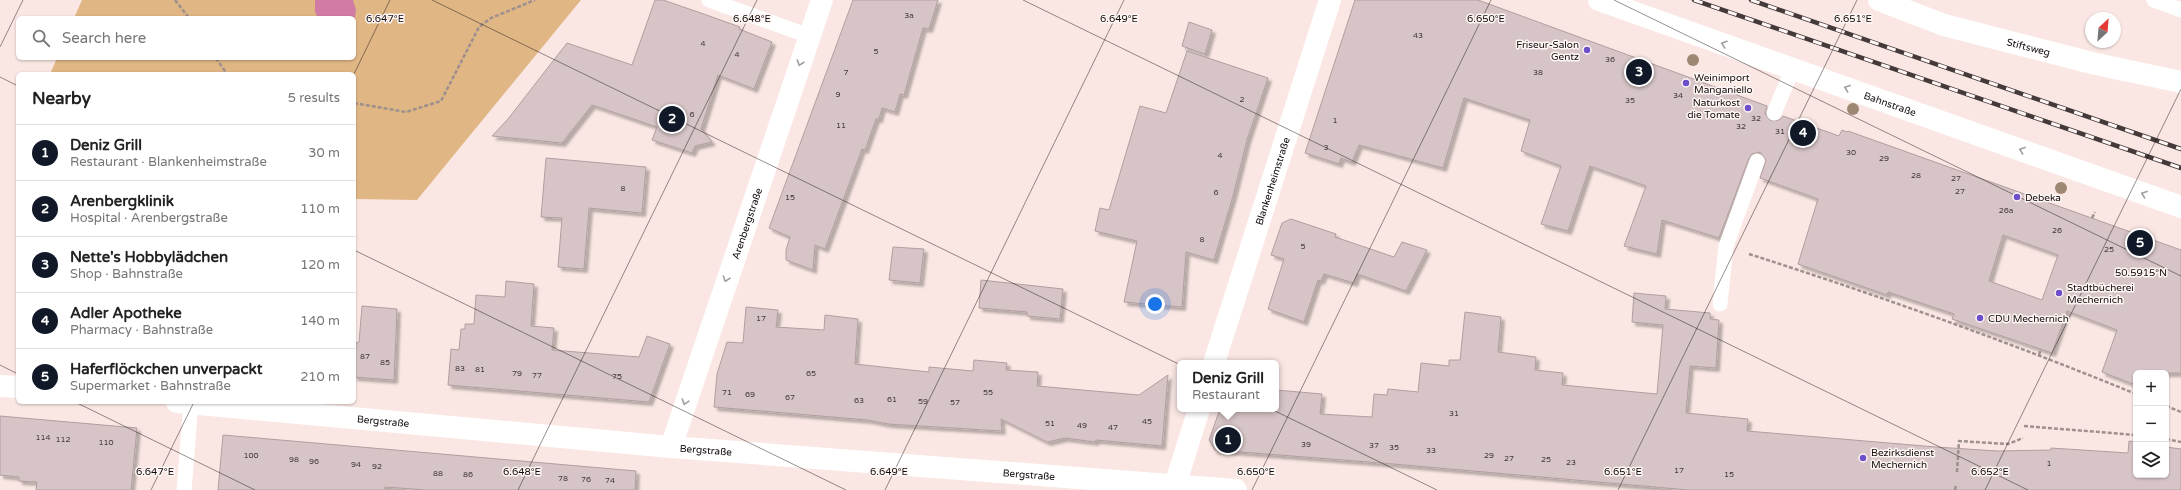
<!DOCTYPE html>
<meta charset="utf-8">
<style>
body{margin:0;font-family:"Varela Round",sans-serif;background:#f2f2f2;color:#222}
.controls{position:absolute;right:12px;bottom:12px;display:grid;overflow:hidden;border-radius:6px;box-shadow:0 1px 3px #0004}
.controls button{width:36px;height:36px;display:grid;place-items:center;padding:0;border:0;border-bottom:1px solid #e0e0e0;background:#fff;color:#222;font:20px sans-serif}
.compass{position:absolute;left:2085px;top:12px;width:36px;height:36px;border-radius:50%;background:#fff;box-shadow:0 1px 3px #0004;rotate:26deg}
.you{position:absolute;left:1155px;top:304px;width:14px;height:14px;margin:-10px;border:3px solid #fff;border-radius:50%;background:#1a73e8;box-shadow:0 0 0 6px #1a73e833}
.badge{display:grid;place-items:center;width:26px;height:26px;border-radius:50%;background:#111827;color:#fff;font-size:13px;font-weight:700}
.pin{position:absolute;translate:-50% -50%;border:2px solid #fff;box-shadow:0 1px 4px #0006}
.popup{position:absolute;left:1177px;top:360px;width:102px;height:52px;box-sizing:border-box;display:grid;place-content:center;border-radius:6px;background:#fff;filter:drop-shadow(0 1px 3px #0005);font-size:13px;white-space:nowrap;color:#767676}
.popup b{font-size:15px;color:#222}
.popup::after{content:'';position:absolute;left:50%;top:100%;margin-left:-8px;border:8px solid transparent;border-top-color:#fff}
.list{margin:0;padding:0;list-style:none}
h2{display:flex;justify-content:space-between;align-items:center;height:52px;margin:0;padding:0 16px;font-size:17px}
h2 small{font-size:13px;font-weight:400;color:#767676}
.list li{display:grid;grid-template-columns:26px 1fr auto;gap:12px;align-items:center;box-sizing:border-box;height:56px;padding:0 16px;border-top:1px solid #e0e0e0}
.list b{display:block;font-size:15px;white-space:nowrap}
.list p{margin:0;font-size:13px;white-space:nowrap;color:#767676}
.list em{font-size:13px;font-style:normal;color:#767676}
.icon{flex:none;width:22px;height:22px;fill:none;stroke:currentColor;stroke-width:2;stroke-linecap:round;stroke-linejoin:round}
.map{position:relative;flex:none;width:2181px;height:490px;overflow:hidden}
.search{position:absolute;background:#fff;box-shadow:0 1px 3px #0004;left:16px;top:16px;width:340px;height:44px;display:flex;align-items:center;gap:10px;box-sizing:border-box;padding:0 14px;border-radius:6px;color:#767676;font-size:15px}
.panel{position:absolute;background:#fff;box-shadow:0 1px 3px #0004;left:16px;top:72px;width:340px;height:332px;border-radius:6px}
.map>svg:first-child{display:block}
.green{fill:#e0b685}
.water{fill:#d27ba5}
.building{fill:#d7c4c6;stroke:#b09ea0;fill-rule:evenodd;filter:url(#shadow)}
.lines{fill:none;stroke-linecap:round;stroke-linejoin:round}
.path{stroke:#9e908d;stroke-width:2.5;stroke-dasharray:4 2;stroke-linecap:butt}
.service{stroke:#fff;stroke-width:15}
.minor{stroke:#fff;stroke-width:22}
.tertiary{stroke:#fff;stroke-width:22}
.rail-casing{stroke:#433a39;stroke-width:4.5}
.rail{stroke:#fff7f5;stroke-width:3;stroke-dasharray:9;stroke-linecap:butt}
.tree{fill:#9e8773}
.oneway{stroke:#a09d9d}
.ticks{fill:none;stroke:#110b0a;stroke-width:1;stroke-opacity:0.45}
.poi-dot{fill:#6d50c9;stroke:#fff7f5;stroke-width:1.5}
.labels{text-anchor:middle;stroke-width:3;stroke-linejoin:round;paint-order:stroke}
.number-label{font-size:8px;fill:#423939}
.poi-label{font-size:10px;fill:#110b0a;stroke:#fff7f5;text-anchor:start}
.street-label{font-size:10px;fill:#110b0a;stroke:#fff7f5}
.ticks-label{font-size:10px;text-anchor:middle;fill:#110b0a;stroke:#fff7f5;stroke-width:3;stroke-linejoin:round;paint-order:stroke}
</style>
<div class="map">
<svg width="2181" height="490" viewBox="0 0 2181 490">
<defs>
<filter id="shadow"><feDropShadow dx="3.5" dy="3.5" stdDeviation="1" flood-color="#0004"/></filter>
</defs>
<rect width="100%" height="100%" fill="#fae7e3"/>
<polygon class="green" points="82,0 581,0 417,200 354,199 354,74 50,74 57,58 354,58 354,18 74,18"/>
<polygon class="water" points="315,0 353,0 356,10 354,23 354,18 318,18 315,12"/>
<g class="building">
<polygon points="655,0 663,0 698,12 740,27 739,29 772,42 754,89 718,75 701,129 712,142 695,146 692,153 652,140 657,127 592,105 562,143 492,136 508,119 567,43 632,65"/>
<polygon points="853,0 938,0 929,29 923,28 904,95 900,94 895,112 882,108 879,119 876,119 865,150 862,149 825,249 815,245 813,270 786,260 786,250 790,237 769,228"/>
<path d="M1355,0h123l289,106 -2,8 6,7 8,-1 4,-4 56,20 3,-6 5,2 1,-1 333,119v123h-45l-3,11 -31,-12 15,-42 -50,-19 -15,42 -100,-34 2,-5 -66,-22 -1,3 -89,-31 20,-65 -58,-21 6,-18 -6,-8 -8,2 -3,4 -30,80 -57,-18 -5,34 -33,-8 22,-60 -56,-20 -22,65 -27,-7 20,-58 -40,-15 9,-31 -66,-22 -21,70 -84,-23 -7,17 -11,-4 -2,6 -34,-11zM2003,235l55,20 -16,45 -53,-19z"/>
<polygon points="1189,22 1212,30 1205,54 1182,46"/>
<polygon points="1187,51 1268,78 1247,140 1233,196 1214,260 1186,252 1182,307 1124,302 1137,241 1095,231 1100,208 1109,210 1140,106 1166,113"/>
<polygon points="546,158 646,167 642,213 589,208 584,269 558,267 562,218 541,217"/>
<polygon points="1291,219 1336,234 1335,237 1394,257 1402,242 1427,250 1406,291 1357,274 1354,283 1324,274 1321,281 1318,280 1304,322 1268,309 1284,259 1271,255 1282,223"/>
<polygon points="893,247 924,249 920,283 889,280"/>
<polygon points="981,280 1063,289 1060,319 1027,316 1027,312 979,308"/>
<polygon points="506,281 534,284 531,326 554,328 552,350 639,357 647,336 670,344 649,402 448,385 451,349 459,350 461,329 465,329 465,324 474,324 476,295 505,297"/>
<polygon points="1634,293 1666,296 1665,309 1710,313 1710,319 1719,320 1716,368 1690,366 1686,413 1748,419 1747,431 1936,447 1997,451 2051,450 2051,448 2128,453 2129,441 2136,442 2136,475 2166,475 2166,447 2181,449 2181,490 1689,490 1382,463 1215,450 1209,440 1220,409 1276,409 1276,390 1322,394 1320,414 1372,417 1374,394 1387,395 1388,389 1418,392 1421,363 1449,366 1449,360 1460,360 1465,312 1501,317 1498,352 1536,357 1535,370 1563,373 1562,385 1657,394 1663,325 1632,322"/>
<polygon points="362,306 397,309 394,380 354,377 356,343 359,342"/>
<polygon points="746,307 778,310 776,327 824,330 825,315 858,319 855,364 929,372 929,367 973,371 974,360 1007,363 1006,370 1038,372 1037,386 1139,395 1168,375 1162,446 1096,440 1095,442 1065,438 1047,442 1001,419 1002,431 888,424 868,420 714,407 717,374 727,342 743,343"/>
<polygon points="0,416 137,428 131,490 36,490 37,482 19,481 19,477 0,475"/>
<polygon points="223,435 636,471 635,490 427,490 385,487 385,490 218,490"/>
</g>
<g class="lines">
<g class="path">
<polyline points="175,0 189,18"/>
<polyline points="216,58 227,74"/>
<polyline points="354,103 406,112 441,101 479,27 491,18 535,0"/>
<polyline points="2092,218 2095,212"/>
<path d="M1749,254c131,42 260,88 387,140"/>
<polyline points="2039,355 2041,349"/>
<polyline points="2166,406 2181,412"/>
<polyline points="2024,426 2136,435"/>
<polyline points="2166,439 2181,442"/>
<polyline points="1957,472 1959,441 2008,444 2023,438"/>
<polyline points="1955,490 1956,485"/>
</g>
<g class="service">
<polyline points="709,0 809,36"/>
<polyline points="2154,0 2181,10"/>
<polyline points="1774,113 1793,68"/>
<polyline points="1720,304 1726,246 1757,161"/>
<polyline points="184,490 191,403"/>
</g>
<g class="minor">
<path id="s1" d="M1599,0l582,207"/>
<path id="s2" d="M1214,363l116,-363"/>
<polyline points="0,386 18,387"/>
<path id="s3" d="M177,402l494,45 565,43"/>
<path id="s4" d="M671,447l151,-447"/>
<polyline points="1175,485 1199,409"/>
</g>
<path class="tertiary" id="s5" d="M1879,0l65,25 152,39 85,18"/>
<g class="rail-casing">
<g id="rail">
<polyline points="1694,0 2181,168"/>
<polyline points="1751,0 2181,149"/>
</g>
</g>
<use href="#rail" class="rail"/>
</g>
<g class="tree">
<circle cx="1693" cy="60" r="6"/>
<circle cx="1853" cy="109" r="6"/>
<circle cx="2061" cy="188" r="6"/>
</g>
<defs><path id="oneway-chevron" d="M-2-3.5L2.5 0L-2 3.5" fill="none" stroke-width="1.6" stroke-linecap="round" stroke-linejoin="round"/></defs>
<g class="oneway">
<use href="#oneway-chevron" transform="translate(1724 44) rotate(-161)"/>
<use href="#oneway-chevron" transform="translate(800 63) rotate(109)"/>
<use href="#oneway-chevron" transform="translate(1847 88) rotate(-160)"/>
<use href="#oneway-chevron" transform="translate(2022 150) rotate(-160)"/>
<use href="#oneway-chevron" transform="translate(2144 194) rotate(-160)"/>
<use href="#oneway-chevron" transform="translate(726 279) rotate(109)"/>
<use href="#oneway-chevron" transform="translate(685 402) rotate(108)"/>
</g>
<path class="ticks" d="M432,0l1005,490M1023,0l1005,490M1614,0l567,276M0,47l23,-47M354,74l36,-74M0,77l18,9M354,250l492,240M0,365l18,9M75,402l180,88M151,490l43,-88M518,490l239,-490M885,490l239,-490M1252,490l239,-490M1618,490l239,-490M1985,490l196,-401"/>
<g class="poi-dot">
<circle cx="1587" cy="50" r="4"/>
<circle cx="1686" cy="83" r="4"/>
<circle cx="1748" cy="108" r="4"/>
<circle cx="2017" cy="197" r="4"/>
<circle cx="2059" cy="293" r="4"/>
<circle cx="1980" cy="318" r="4"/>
<circle cx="1863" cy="458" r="4"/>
</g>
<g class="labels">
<g class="number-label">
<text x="909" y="18">3a</text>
<text x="1418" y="38">43</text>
<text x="703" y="46">4</text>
<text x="876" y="54">5</text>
<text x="737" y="57">4</text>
<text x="1610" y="62">36</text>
<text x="846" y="75">7</text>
<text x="1538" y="75">38</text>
<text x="838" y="97">9</text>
<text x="1678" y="98">34</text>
<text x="1242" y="102">2</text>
<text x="1630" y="103">35</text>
<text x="692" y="117">6</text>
<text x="1756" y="121">32</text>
<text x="1335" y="123">1</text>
<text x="841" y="128">11</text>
<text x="1741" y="129">32</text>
<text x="1780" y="134">31</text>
<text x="1326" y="150">3</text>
<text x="1851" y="155">30</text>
<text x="1220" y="158">4</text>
<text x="1884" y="161">29</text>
<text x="1916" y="178">28</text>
<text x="1956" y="181">27</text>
<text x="623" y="191">8</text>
<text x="1960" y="194">27</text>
<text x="1216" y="195">6</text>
<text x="790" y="200">15</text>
<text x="2006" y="213">26a</text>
<text x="2057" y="233">26</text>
<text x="1202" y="242">8</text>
<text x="1303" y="249">5</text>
<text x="2109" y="252">25</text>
<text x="761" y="321">17</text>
<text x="365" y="359">87</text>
<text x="385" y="365">85</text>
<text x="460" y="371">83</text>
<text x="480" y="372">81</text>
<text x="517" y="376">79</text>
<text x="811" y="376">65</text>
<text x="537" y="378">77</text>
<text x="617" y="379">75</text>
<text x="727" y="395">71</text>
<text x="988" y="395">55</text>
<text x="750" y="397">69</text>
<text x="790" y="400">67</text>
<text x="892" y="402">61</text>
<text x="859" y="403">63</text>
<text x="923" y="404">59</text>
<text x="955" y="405">57</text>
<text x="1454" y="416">31</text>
<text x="1147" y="424">45</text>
<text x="1050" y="426">51</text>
<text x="1082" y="428">49</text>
<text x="1113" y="430">47</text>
<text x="43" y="440">114</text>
<text x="63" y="442">112</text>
<text x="106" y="445">110</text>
<text x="1306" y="447">39</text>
<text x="1374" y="448">37</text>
<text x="1394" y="450">35</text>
<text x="1431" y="453">33</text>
<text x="251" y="458">100</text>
<text x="1489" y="458">29</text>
<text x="1509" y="461">27</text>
<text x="294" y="462">98</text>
<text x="1546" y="462">25</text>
<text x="314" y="464">96</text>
<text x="1571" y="465">23</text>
<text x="2049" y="466">1</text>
<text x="356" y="467">94</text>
<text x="377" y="469">92</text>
<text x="1679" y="473">17</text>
<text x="438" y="476">88</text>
<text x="468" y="477">86</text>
<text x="1729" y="477">15</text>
<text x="563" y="481">78</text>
<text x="586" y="482">76</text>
<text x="610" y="483">74</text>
</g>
<g class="poi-label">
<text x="1579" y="48" text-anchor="end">Friseur-Salon<tspan x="1579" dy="12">Gentz</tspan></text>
<text x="1694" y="81">Weinimport<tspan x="1694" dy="12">Manganiello</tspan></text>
<text x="1740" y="106" text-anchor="end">Naturkost<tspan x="1740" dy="12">die Tomate</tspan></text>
<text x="2025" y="201">Debeka</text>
<text x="2067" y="291">Stadtbücherei<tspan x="2067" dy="12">Mechernich</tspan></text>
<text x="1988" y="322">CDU Mechernich</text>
<text x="1871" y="456">Bezirksdienst<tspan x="1871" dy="12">Mechernich</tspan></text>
</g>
<g class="street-label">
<text dy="4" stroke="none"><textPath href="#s5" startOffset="157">Stiftsweg</textPath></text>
<text dy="4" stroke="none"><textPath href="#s1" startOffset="309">Bahnstraße</textPath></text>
<text dy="4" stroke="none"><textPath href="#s2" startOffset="191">Blankenheimstraße</textPath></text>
<text dy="4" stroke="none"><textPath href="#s4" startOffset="236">Arenbergstraße</textPath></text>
<text dy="4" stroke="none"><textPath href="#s3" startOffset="207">Bergstraße</textPath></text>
<text dy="4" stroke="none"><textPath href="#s3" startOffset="531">Bergstraße</textPath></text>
<text dy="4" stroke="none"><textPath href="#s3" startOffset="855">Bergstraße</textPath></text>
</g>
</g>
<g class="ticks-label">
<text x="1853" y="22">6.651°E</text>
<text x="385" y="22">6.647°E</text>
<text x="752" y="22">6.648°E</text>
<text x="1119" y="22">6.649°E</text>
<text x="1486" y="22">6.650°E</text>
<text x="2141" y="276">50.5915°N</text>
<text x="155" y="475">6.647°E</text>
<text x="522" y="475">6.648°E</text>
<text x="889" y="475">6.649°E</text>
<text x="1256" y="475">6.650°E</text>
<text x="1623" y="475">6.651°E</text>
<text x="1990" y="475">6.652°E</text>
</g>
</svg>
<div class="controls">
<button>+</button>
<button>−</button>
<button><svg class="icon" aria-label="layers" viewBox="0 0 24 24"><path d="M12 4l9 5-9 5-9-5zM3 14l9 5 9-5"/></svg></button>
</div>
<svg class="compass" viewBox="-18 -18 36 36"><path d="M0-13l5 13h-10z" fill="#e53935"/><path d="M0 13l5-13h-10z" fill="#767676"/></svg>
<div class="you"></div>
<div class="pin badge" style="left:1228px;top:440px">1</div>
<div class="popup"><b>Deniz Grill</b>Restaurant</div>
<div class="pin badge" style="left:672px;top:119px">2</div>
<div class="pin badge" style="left:1639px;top:72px">3</div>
<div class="pin badge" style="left:1803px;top:133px">4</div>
<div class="pin badge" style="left:2140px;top:243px">5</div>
<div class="search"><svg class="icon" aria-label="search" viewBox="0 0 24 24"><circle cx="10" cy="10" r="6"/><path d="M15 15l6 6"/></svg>Search here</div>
<section class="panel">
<h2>Nearby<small>5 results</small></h2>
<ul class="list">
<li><span class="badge">1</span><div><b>Deniz Grill</b><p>Restaurant · Blankenheimstraße</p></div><em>30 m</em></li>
<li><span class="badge">2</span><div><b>Arenbergklinik</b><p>Hospital · Arenbergstraße</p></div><em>110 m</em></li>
<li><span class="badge">3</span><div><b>Nette's Hobbylädchen</b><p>Shop · Bahnstraße</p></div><em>120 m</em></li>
<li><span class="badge">4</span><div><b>Adler Apotheke</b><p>Pharmacy · Bahnstraße</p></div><em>140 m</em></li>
<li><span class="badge">5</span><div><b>Haferflöckchen unverpackt</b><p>Supermarket · Bahnstraße</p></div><em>210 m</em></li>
</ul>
</section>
</div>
